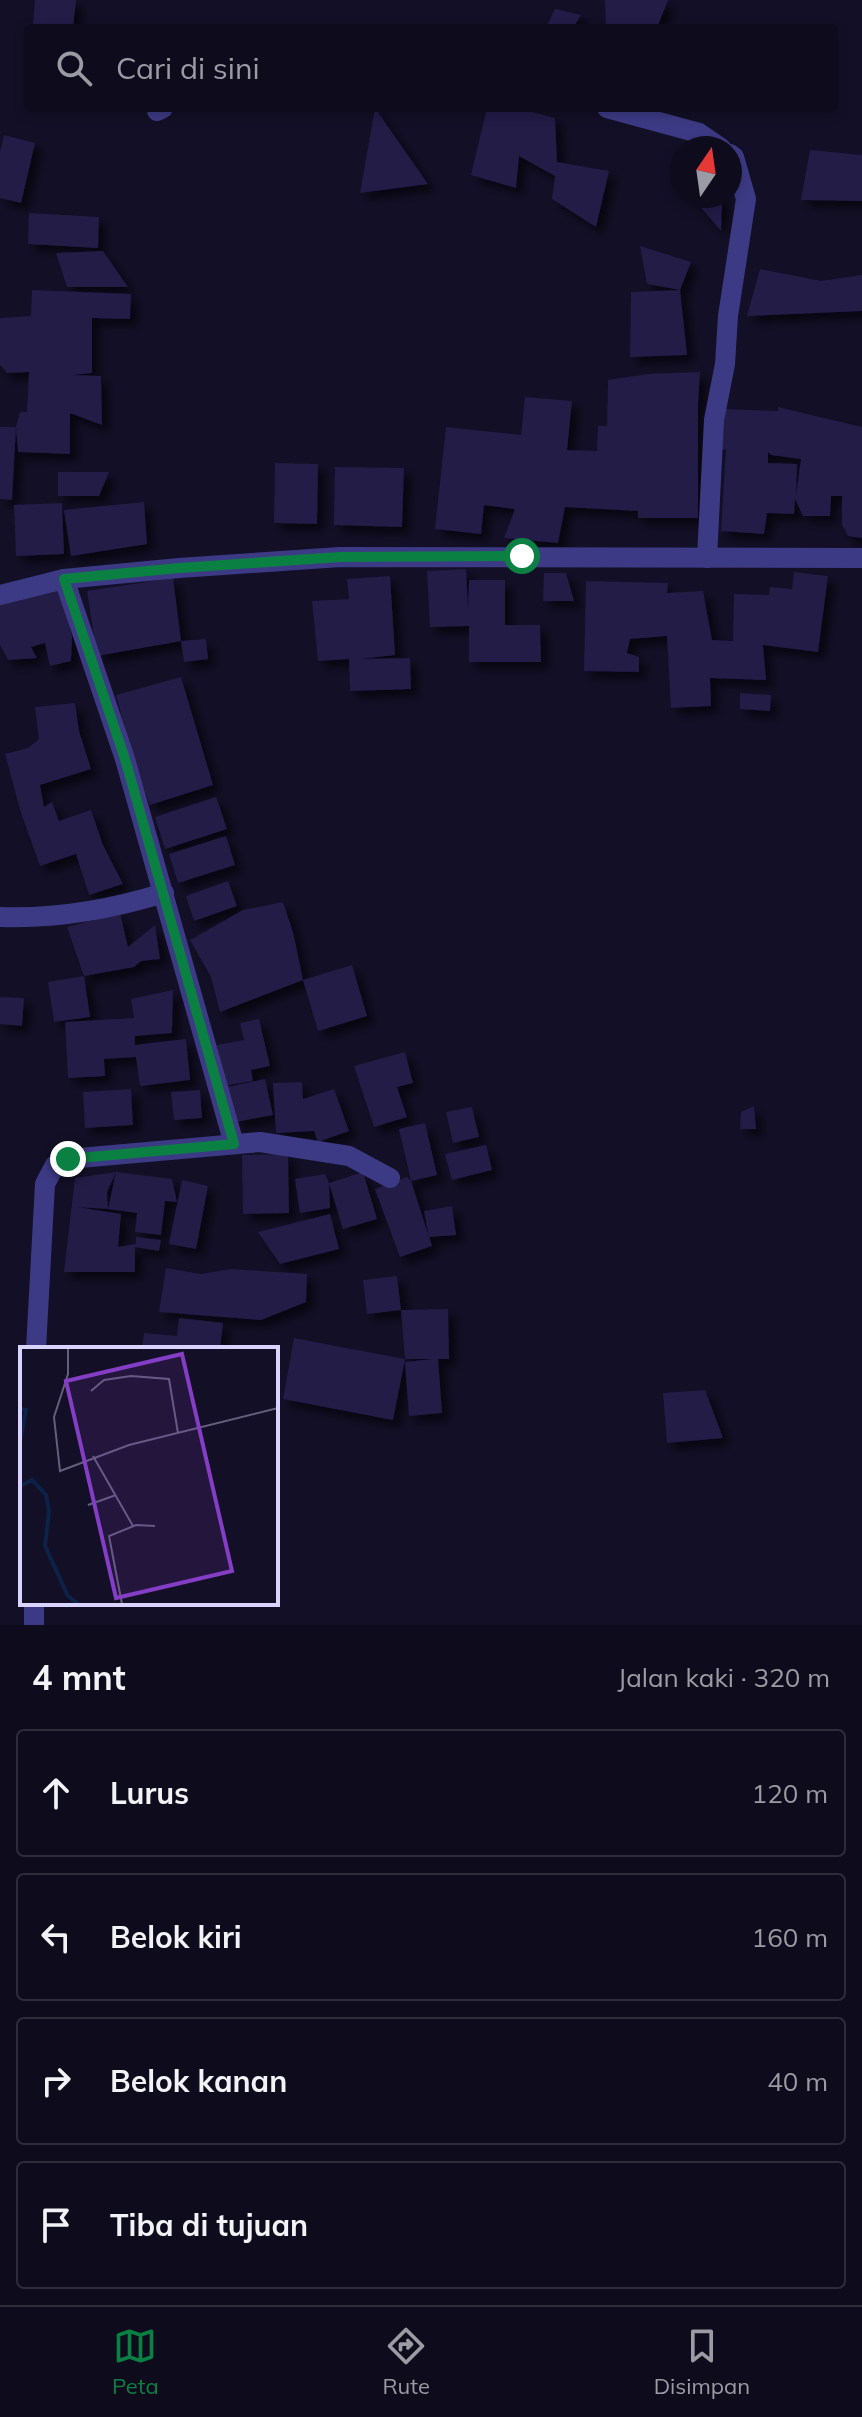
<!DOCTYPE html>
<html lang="id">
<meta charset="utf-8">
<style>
body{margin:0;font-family:Mulish,sans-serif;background:#1c1929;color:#f1f3f6}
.compass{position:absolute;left:670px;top:136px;width:72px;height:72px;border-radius:50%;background:#0e0b1c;box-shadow:0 4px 12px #0003;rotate:13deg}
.stop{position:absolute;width:24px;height:24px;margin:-18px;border:6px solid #0b8043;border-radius:50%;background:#fff}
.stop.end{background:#0b8043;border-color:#fff;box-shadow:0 2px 8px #0008}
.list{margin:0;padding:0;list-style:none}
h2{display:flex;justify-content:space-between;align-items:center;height:104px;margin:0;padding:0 32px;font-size:34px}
h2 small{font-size:26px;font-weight:400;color:#9b9ba3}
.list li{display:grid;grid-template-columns:52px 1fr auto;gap:24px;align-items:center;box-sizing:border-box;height:128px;margin:0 16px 16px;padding:0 16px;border:2px solid #2e2b3b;border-radius:8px}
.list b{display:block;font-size:30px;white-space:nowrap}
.list em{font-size:26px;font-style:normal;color:#9b9ba3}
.icon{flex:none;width:44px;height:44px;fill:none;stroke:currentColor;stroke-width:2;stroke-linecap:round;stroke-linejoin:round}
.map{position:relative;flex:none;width:862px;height:1625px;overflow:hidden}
.search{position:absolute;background:#0e0b1c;box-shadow:0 4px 12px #0003;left:24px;right:24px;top:24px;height:88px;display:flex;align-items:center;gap:20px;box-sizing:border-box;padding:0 28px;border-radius:8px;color:#9b9ba3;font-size:30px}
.sheet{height:680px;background:#0e0b1c}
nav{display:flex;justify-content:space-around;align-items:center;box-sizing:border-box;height:112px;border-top:2px solid #2e2b3b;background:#0e0b1c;font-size:22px;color:#9b9ba3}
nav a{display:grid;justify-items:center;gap:4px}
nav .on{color:#0b8043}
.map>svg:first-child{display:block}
.building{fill:#241b47;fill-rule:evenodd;filter:url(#shadow)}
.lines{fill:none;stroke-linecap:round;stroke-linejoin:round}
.minor{stroke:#3d3a85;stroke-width:20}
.route{stroke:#0b8043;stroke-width:10}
.inset-river{fill:none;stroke:#0c2248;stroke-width:4}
.inset-road{fill:none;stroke:#625e7d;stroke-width:2}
.view{fill:#843dc5;fill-opacity:0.15;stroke:#843dc5;stroke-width:4}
.inset-edge{fill:none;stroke:#d9d4ff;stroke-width:4}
</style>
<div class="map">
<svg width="862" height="1625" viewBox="0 0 862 1625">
<defs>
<filter id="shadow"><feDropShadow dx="7" dy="7" stdDeviation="4" flood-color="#0009"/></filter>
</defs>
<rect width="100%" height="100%" fill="#130f26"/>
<g class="building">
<polygon points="35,0 76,0 73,28 33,26"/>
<polygon points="605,0 668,0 657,28 606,28"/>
<polygon points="555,9 581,15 573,28 546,28"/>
<polygon points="375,108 428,184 360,193"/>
<polygon points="487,108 516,108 555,118 557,162 609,171 596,227 552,199 555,176 519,156 516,188 471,175"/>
<polygon points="4,135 35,143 21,203 0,198 0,152"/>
<polygon points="810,150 862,155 862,201 801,200"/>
<polygon points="691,196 722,196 721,231"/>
<polygon points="29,213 99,217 98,248 28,244"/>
<polygon points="640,246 691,262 680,290 647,284"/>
<polygon points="103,251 128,287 67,287 56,253"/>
<polygon points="760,269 821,281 862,275 862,311 747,316"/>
<polygon points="32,290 131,294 130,319 92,318 92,373 72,375 101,376 102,425 70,413 70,454 18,452 16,427 20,412 27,412 29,372 7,373 0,365 0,318 31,316"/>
<polygon points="680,290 687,355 630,357 631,292"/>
<polygon points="700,372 698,405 698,518 638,518 638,511 565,507 558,543 504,538 515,509 484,505 481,534 435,529 446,427 521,435 525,397 572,401 567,450 597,451 598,426 607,426 608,380 647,374"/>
<path d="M778,407l84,20v111l-14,-2 -6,-11v-29h-11l-1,20h-27l-8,-17 -1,15 -27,-1 -3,21 -43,-3 5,-82 -5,1 2,-41 55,2zM768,452l3,3 30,4 -5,37 1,-32 -29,-1z"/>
<polygon points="0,427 16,427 12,500 0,499"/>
<polygon points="275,463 318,464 317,524 274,523"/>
<polygon points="335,467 404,468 402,527 334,525"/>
<polygon points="58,472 109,472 99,496 58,496"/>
<polygon points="144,502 147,544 71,556 64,510"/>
<polygon points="62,503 64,554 16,556 14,505"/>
<polygon points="466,569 468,608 469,580 505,580 505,625 540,625 541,662 469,662 469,626 430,627 427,571"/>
<polygon points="794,572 828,576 818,652 763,645 766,680 710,678 711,706 671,708 667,636 630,639 627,653 639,657 639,672 584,671 586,581 668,583 667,593 703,591 712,640 733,641 734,594 769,595 770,587 792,589"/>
<polygon points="544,573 566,573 574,601 543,601"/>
<polygon points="390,576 395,655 359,659 410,658 411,689 350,691 349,659 318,661 312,601 349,599 347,579"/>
<polygon points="173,578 181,641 97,656 87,591"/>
<polygon points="58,587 72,636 71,661 50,666 45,643 31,647 37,658 8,660 0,645 0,600"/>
<polygon points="206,639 208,659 184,662 181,641"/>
<polygon points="181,677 213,785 150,805 136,768 116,695"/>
<polygon points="740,693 771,695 770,711 740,709"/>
<polygon points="75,703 79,731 91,769 40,785 44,807 52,802 59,821 91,810 103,845 123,884 89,895 76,854 40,866 21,813 5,754 28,748 39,739 35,707"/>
<polygon points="216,797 227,829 165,849 155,817"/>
<polygon points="226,836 235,865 178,883 169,854"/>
<polygon points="228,881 237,906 194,921 186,896"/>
<polygon points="283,902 293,932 303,980 220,1012 211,977 190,940 243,910"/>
<polygon points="120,913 128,947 155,925 160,959 141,961 134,967 84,976 67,927"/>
<polygon points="352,965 367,1016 318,1031 303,980"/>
<polygon points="84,976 90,1017 54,1022 48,982"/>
<polygon points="173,990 172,1033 135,1036 135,1045 186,1039 190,1080 140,1086 136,1057 104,1059 105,1076 68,1078 65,1022 134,1018 131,999"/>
<polygon points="0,997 24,998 22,1026 0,1024"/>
<polygon points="259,1019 270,1066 251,1070 253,1081 224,1086 217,1045 244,1040 240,1023"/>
<polygon points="405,1052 413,1083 397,1087 407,1117 374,1127 354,1066"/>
<polygon points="265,1079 273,1115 235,1122 227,1087"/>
<polygon points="302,1082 303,1099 334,1089 349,1131 318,1142 314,1131 276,1133 273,1083"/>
<polygon points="131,1089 133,1125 85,1128 83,1092"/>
<polygon points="200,1090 202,1118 174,1120 171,1092"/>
<polygon points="754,1106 756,1129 740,1129 741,1112"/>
<polygon points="472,1107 479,1137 453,1143 446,1112"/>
<polygon points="425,1123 437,1175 411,1181 399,1129"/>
<polygon points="486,1145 492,1170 452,1180 445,1154"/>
<polygon points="288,1154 289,1213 243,1214 242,1155"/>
<polygon points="116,1172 107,1192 108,1209 77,1207 121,1214 118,1247 136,1244 136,1237 161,1240 159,1251 135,1247 135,1272 64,1272 75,1178 116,1172 172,1179 177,1202 165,1201 161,1235 135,1232 137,1213 108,1209"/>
<polygon points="363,1172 377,1219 343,1229 329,1183 330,1208 300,1213 295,1179 325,1174 329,1183"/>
<polygon points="407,1177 411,1181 432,1246 400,1257 375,1189"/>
<polygon points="182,1180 208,1186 196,1249 169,1244"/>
<polygon points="452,1206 456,1235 429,1237 424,1211"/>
<polygon points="330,1214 339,1249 280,1264 258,1232"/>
<polygon points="166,1268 201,1274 231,1269 307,1274 306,1302 261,1320 159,1312"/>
<polygon points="397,1276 401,1310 448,1309 449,1359 438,1359 442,1413 409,1416 405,1362 433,1359 405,1359 393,1420 283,1399 294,1338 405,1359 401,1310 367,1314 363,1280"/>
<polygon points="179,1318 223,1323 220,1349 142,1349 144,1333 177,1336"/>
<polygon points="705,1390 723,1438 667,1443 663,1393"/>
</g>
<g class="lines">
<g class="minor">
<polyline points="607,108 699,133 721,148"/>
<polyline points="157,111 163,108"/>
<polyline points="707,558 714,420 725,364 728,316 746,199 734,157 730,154"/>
<polyline points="64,579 125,759 234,1144"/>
<polyline points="0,595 64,579 179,568 340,557 862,558"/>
<path d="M0,917c54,2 112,-8 164,-24"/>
<polyline points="36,1349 45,1184 55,1165 68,1159 260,1142 349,1156 390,1178"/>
<polyline points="34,1625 34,1603"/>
</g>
</g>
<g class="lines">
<polyline class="route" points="68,1159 234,1144 125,759 64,579 179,568 340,557 522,556"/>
</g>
<g transform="translate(20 1347)">
<rect width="258" height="258" fill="#130f26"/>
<path class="inset-river" d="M0,62l6,1 -6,32M0,139l12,-6 14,15 3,16 -4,35 23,50 10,8"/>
<path class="inset-road" d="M48,1v26l-14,43 6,54 69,-26 149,-37M71,44l13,-11 27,-4 38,3 9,54M73,109l40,70M68,158l28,-10M102,257l-13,-68 27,-11 19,1"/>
<path class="view" d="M162,7l50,217 -116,27 -50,-217z"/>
<rect width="258" height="258" class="inset-edge"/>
</g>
</svg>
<svg class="compass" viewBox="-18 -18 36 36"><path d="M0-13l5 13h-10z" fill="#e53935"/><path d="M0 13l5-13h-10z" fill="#9b9ba3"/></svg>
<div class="stop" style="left:522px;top:556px"></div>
<div class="stop end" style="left:68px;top:1159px"></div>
<div class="search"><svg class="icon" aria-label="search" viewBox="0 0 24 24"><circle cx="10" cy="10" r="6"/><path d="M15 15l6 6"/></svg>Cari di sini</div>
</div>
<section class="sheet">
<h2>4 mnt<small>Jalan kaki · 320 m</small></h2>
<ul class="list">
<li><svg class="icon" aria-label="ahead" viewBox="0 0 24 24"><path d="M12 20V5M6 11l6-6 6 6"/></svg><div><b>Lurus</b></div><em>120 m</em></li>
<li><svg class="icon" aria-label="left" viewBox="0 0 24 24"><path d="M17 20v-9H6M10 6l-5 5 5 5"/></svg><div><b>Belok kiri</b></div><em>160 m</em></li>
<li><svg class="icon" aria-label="right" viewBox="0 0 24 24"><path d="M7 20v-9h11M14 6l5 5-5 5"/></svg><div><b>Belok kanan</b></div><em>40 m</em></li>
<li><svg class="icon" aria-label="arrive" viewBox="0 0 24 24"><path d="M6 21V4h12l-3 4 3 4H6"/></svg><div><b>Tiba di tujuan</b></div></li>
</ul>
</section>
<nav>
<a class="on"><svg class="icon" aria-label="map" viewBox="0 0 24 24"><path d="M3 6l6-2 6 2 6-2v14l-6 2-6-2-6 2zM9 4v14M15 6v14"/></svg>Peta</a>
<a><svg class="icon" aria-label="directions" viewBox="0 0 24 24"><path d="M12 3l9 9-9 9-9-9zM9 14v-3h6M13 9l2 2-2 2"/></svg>Rute</a>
<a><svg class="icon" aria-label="saved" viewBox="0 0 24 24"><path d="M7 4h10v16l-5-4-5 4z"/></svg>Disimpan</a>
</nav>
